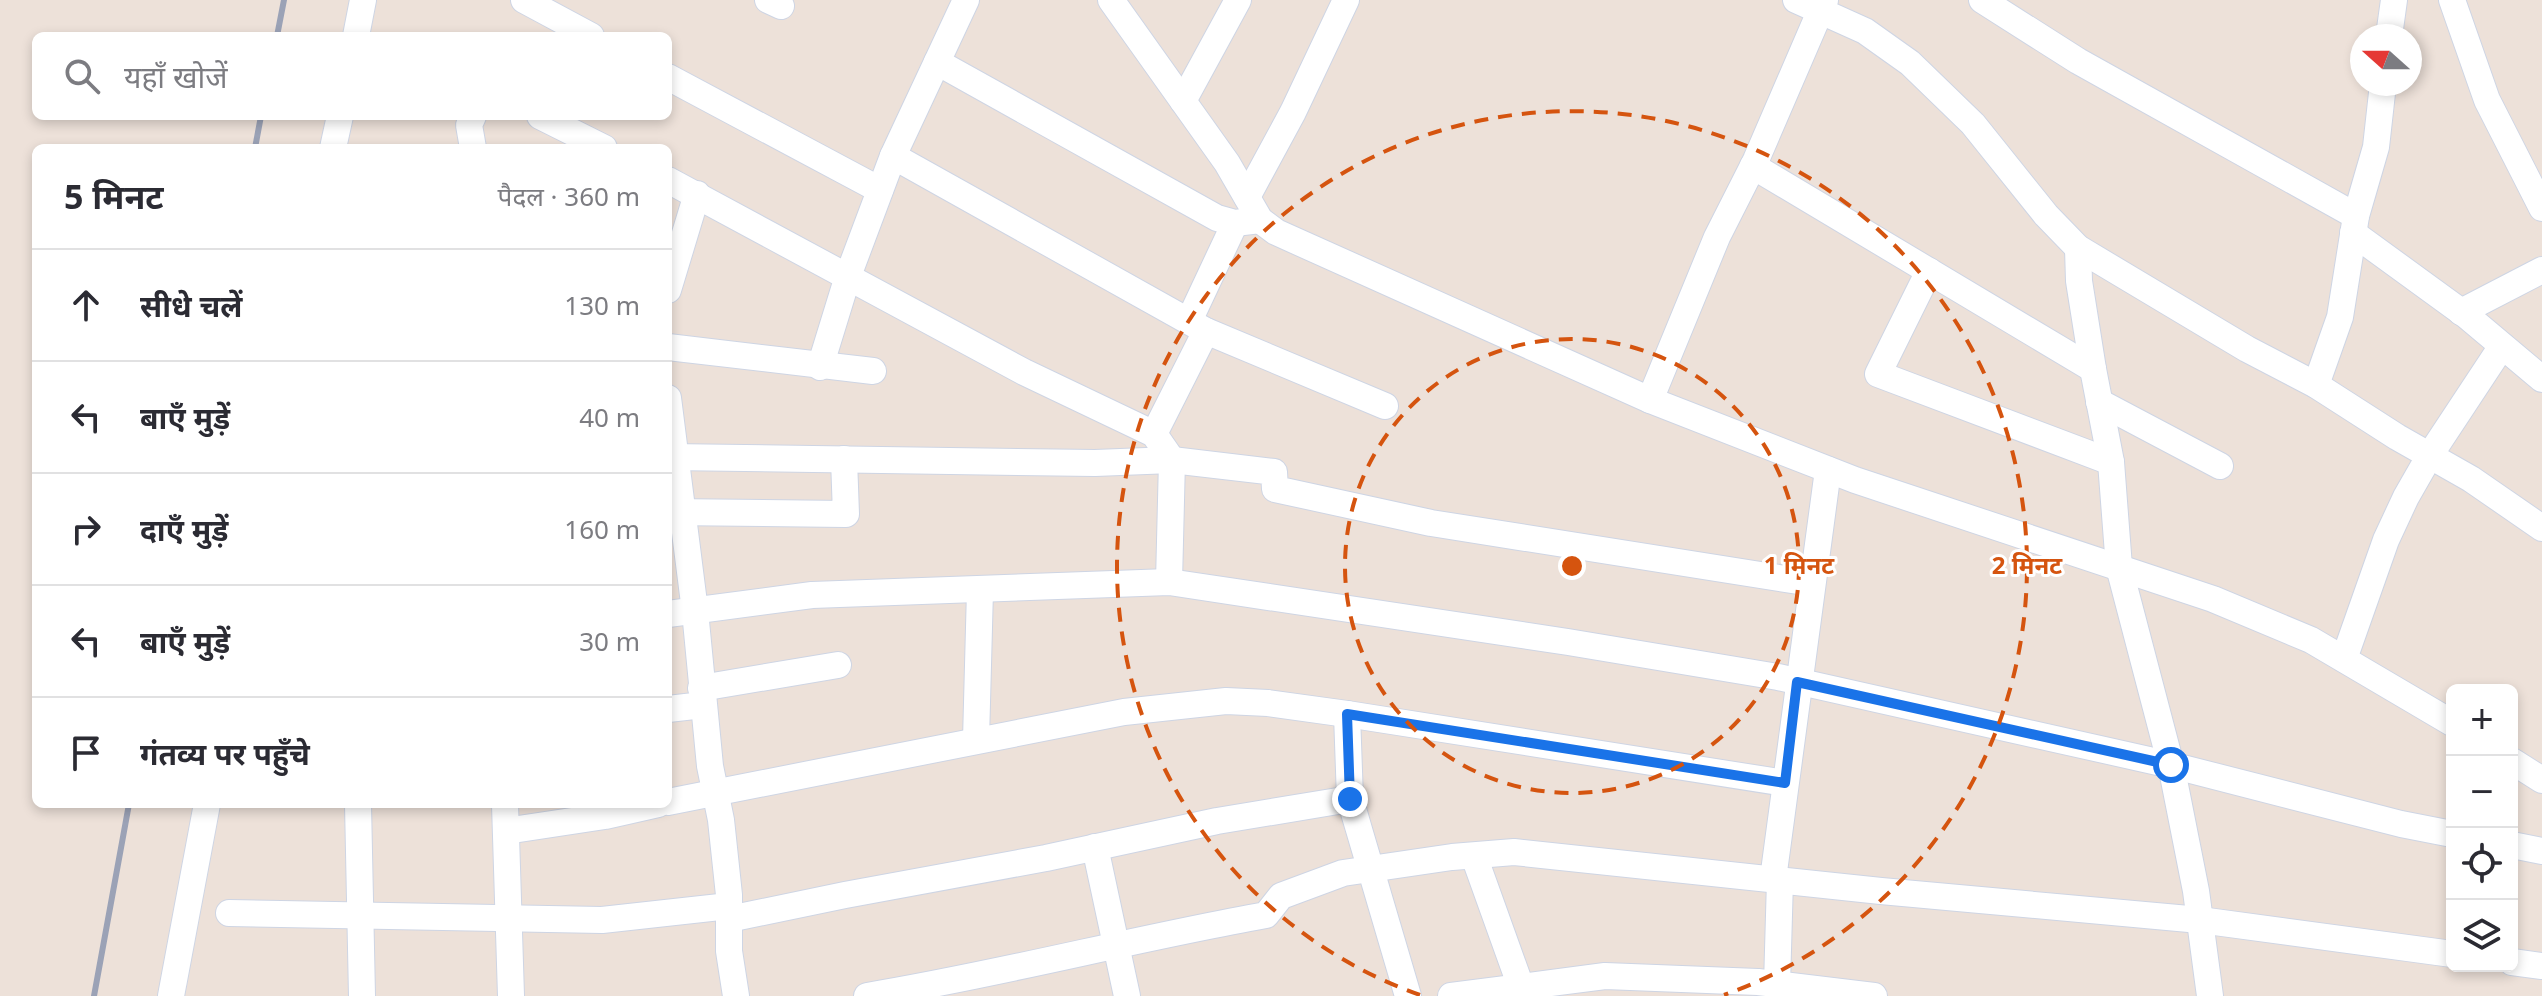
<!DOCTYPE html>
<html lang="hi">
<meta charset="utf-8">
<style>
body{margin:0;font-family:"Noto Sans","Noto Sans Devanagari",sans-serif;background:#f7f7f7;color:#2b2b33}
.controls{position:absolute;right:24px;bottom:24px;display:grid;overflow:hidden;border-radius:12px;box-shadow:0 4px 12px #0003}
.controls button{width:72px;height:72px;display:grid;place-items:center;padding:0;border:0;border-bottom:2px solid #e1e1e2;background:#fff;color:#2b2b33;font:40px sans-serif}
.compass{position:absolute;left:2350px;top:24px;width:72px;height:72px;border-radius:50%;background:#fff;box-shadow:0 4px 12px #0003;rotate:291deg}
.stop{position:absolute;width:24px;height:24px;margin:-18px;border:6px solid #1a73e8;border-radius:50%;background:#fff}
.stop.end{background:#1a73e8;border-color:#fff;box-shadow:0 2px 8px #0008}
.list{margin:0;padding:0;list-style:none}
h2{display:flex;justify-content:space-between;align-items:center;height:104px;margin:0;padding:0 32px;font-size:34px}
h2 small{font-size:26px;font-weight:400;color:#7c7c81}
.list li{display:grid;grid-template-columns:52px 1fr auto;gap:24px;align-items:center;box-sizing:border-box;height:112px;padding:0 32px;border-top:2px solid #e1e1e2}
.list b{display:block;font-size:30px;white-space:nowrap}
.list em{font-size:26px;font-style:normal;color:#7c7c81}
.icon{flex:none;width:44px;height:44px;fill:none;stroke:currentColor;stroke-width:2;stroke-linecap:round;stroke-linejoin:round}
.map{position:relative;flex:none;width:2542px;height:996px;overflow:hidden}
.search{position:absolute;background:#fff;box-shadow:0 4px 12px #0003;left:32px;top:32px;width:640px;height:88px;display:flex;align-items:center;gap:20px;box-sizing:border-box;padding:0 28px;border-radius:12px;color:#7c7c81;font-size:30px}
.panel{position:absolute;background:#fff;box-shadow:0 4px 12px #0003;left:32px;top:144px;width:640px;height:664px;border-radius:12px}
.map>svg:first-child{display:block}
.lines{fill:none;stroke-linecap:round;stroke-linejoin:round}
.minor-casing{stroke:#ced5e4;stroke-width:28}
.minor{stroke:#fff;stroke-width:26}
.rail{stroke:#9ba2b6;stroke-width:6}
.route{stroke:#1a73e8;stroke-width:10}
.ring{fill:none;stroke:#d5540f;stroke-width:4;stroke-dasharray:14 10}
.centre{fill:#d5540f;stroke:#fff;stroke-width:4}
.ring-label{font-size:24px;text-anchor:middle;font-weight:bold;fill:#d5540f;stroke:#fff;stroke-width:6;stroke-linejoin:round;paint-order:stroke}
</style>
<div class="map">
<svg width="2542" height="996" viewBox="0 0 2542 996">
<rect width="100%" height="100%" fill="#ede1d9"/>
<g class="lines">
<g class="minor-casing">
<g id="minor">
<polyline points="524,0 591,36"/>
<polyline points="768,0 781,6"/>
<polyline points="1111,0 1227,163 1260,220 1276,232 1650,400 1855,480 2213,599 2311,640 2452,723"/>
<polyline points="1796,0 1865,31 1910,63 1973,124 2046,215 2078,248 2247,349 2316,385 2397,437 2471,479 2542,528"/>
<polyline points="1982,0 2078,61 2356,216"/>
<polyline points="2452,0 2487,100 2542,208"/>
<polyline points="356,36 363,0"/>
<polyline points="2389,36 2394,0"/>
<polyline points="937,62 1217,218 1235,223 1260,220"/>
<polyline points="668,77 880,190"/>
<polyline points="1183,101 1238,0"/>
<polyline points="473,116 469,125 473,148"/>
<polyline points="540,116 604,148"/>
<polyline points="333,148 340,116"/>
<polyline points="893,156 1206,331 1385,406"/>
<polyline points="1753,166 2093,369"/>
<polyline points="668,180 1024,372 1154,434 1172,460 1169,582"/>
<polyline points="1247,197 1293,112 1346,0"/>
<polyline points="2353,233 2467,316 2542,379"/>
<polyline points="2078,248 2079,281 2093,369 2111,462 2119,567 2171,765 2196,891 2210,996"/>
<polyline points="1929,271 1878,374 2111,462"/>
<polyline points="668,290 697,194"/>
<polyline points="2461,312 2542,270"/>
<polyline points="1189,321 1235,223"/>
<polyline points="668,347 873,371"/>
<polyline points="820,367 848,276 893,156 966,0"/>
<polyline points="2316,385 2340,317 2356,216 2376,147 2383,84"/>
<polyline points="668,398 695,611 710,766 721,820 729,895 729,951 736,996"/>
<polyline points="1650,400 1717,237 1756,160 1825,0"/>
<polyline points="2099,402 2220,466"/>
<polyline points="1154,434 1206,331"/>
<polyline points="668,457 1095,463 1172,460 1274,472 1275,489 1431,523 1811,583"/>
<polyline points="668,512 846,514 844,459"/>
<polyline points="668,614 812,595 1169,582 1568,642 1778,677 2171,765 2401,824 2452,834"/>
<polyline points="2344,659 2386,540 2406,497 2430,455 2502,346"/>
<polyline points="701,688 838,665"/>
<polyline points="668,709 703,705"/>
<polyline points="1347,714 1350,799 1408,996"/>
<polyline points="976,740 980,590"/>
<polyline points="2512,761 2542,780"/>
<polyline points="668,802 1124,712 1226,701 1268,703 1347,714 1785,783"/>
<polyline points="358,804 362,996"/>
<polyline points="505,804 511,996"/>
<polyline points="506,831 605,816 658,804"/>
<polyline points="2512,845 2542,851"/>
<polyline points="1095,847 1127,996"/>
<polyline points="1474,856 1521,987"/>
<polyline points="1773,879 1828,470"/>
<polyline points="229,913 602,920 729,906"/>
<polyline points="729,919 845,895 1046,858 1217,821 1350,799"/>
<polyline points="2512,962 2542,966"/>
<polyline points="1777,985 1780,880"/>
<polyline points="171,996 207,804"/>
<path d="M867,996c134,-22 265,-57 399,-81l15,-19 62,-23 109,-16 62,-5 367,39 319,29 252,34"/>
<polyline points="1451,996 1605,976 1758,982 1874,996"/>
</g>
</g>
<use href="#minor" class="minor"/>
<g class="rail">
<polyline points="277,36 284,0"/>
<polyline points="255,148 261,116"/>
<polyline points="94,996 129,804"/>
</g>
</g>
<g class="lines">
<polyline class="route" points="1350,799 1347,714 1785,783 1797,682 2171,765"/>
</g>
<g class="ring">
<circle cx="1572" cy="566" r="227"/>
<path d="M1420 995A455 455 0 1 1 1724 995"/>
</g>
<circle cx="1572" cy="566" r="12" class="centre"/>
<g class="ring-label">
<text x="1799" y="574">1 मिनट</text>
<text x="2027" y="574">2 मिनट</text>
</g>
</svg>
<div class="controls">
<button>+</button>
<button>−</button>
<button><svg class="icon" aria-label="locate" viewBox="0 0 24 24"><circle cx="12" cy="12" r="6"/><path d="M12 2v4M12 18v4M2 12h4M18 12h4"/></svg></button>
<button><svg class="icon" aria-label="layers" viewBox="0 0 24 24"><path d="M12 4l9 5-9 5-9-5zM3 14l9 5 9-5"/></svg></button>
</div>
<svg class="compass" viewBox="-18 -18 36 36"><path d="M0-13l5 13h-10z" fill="#e53935"/><path d="M0 13l5-13h-10z" fill="#7c7c81"/></svg>
<div class="stop" style="left:2171px;top:765px"></div>
<div class="stop end" style="left:1350px;top:799px"></div>
<div class="search"><svg class="icon" aria-label="search" viewBox="0 0 24 24"><circle cx="10" cy="10" r="6"/><path d="M15 15l6 6"/></svg>यहाँ खोजें</div>
<section class="panel">
<h2>5 मिनट<small>पैदल · 360 m</small></h2>
<ul class="list">
<li><svg class="icon" aria-label="ahead" viewBox="0 0 24 24"><path d="M12 20V5M6 11l6-6 6 6"/></svg><div><b>सीधे चलें</b></div><em>130 m</em></li>
<li><svg class="icon" aria-label="left" viewBox="0 0 24 24"><path d="M17 20v-9H6M10 6l-5 5 5 5"/></svg><div><b>बाएँ मुड़ें</b></div><em>40 m</em></li>
<li><svg class="icon" aria-label="right" viewBox="0 0 24 24"><path d="M7 20v-9h11M14 6l5 5-5 5"/></svg><div><b>दाएँ मुड़ें</b></div><em>160 m</em></li>
<li><svg class="icon" aria-label="left" viewBox="0 0 24 24"><path d="M17 20v-9H6M10 6l-5 5 5 5"/></svg><div><b>बाएँ मुड़ें</b></div><em>30 m</em></li>
<li><svg class="icon" aria-label="arrive" viewBox="0 0 24 24"><path d="M6 21V4h12l-3 4 3 4H6"/></svg><div><b>गंतव्य पर पहुँचे</b></div></li>
</ul>
</section>
</div>
